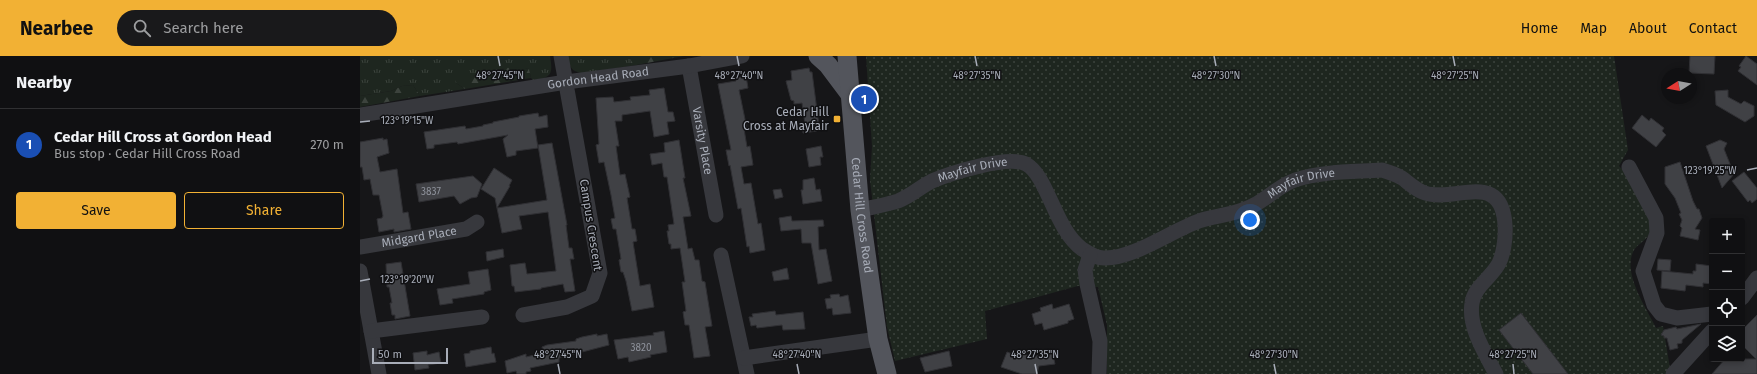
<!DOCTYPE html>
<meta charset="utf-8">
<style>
body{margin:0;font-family:"Fira Sans",sans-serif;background:#19191b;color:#f1f3f6}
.controls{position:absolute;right:12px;bottom:12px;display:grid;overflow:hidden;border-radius:4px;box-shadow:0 2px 6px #0003}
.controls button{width:36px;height:36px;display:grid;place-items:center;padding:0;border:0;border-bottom:1px solid #303032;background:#101012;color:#f1f3f6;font:20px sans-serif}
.compass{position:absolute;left:1301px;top:12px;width:36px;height:36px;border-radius:50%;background:#101012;box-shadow:0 2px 6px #0003;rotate:259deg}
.scale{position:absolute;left:12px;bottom:10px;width:76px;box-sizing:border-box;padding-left:4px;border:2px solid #a8adb8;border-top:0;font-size:11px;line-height:14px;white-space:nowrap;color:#a8adb8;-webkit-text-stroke:3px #111113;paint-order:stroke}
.you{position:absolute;left:890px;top:164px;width:14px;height:14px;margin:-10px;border:3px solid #fff;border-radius:50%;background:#1a73e8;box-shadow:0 0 0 6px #1a73e833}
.badge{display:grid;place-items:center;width:26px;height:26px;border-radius:50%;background:#f2b134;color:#fff;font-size:13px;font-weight:700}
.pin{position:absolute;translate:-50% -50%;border:2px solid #fff;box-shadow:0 1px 4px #0006}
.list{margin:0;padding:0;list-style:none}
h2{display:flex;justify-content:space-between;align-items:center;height:52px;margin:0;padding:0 16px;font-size:17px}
h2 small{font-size:13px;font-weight:400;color:#9c9d9f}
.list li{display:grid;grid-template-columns:26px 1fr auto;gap:12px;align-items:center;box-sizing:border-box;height:72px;padding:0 16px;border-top:1px solid #303032}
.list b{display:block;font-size:15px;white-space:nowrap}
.list p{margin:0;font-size:13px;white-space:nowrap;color:#9c9d9f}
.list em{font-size:13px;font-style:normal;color:#9c9d9f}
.actions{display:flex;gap:8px;padding:12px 16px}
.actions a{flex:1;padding:9px 0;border:1px solid #f2b134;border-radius:4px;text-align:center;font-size:14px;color:#f2b134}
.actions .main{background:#f2b134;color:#111}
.icon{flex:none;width:22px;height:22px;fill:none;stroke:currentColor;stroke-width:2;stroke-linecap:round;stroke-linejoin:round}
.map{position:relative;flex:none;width:1397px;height:318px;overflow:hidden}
header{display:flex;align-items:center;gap:24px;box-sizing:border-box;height:56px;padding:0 20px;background:#f2b134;color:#111}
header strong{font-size:19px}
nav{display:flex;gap:22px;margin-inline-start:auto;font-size:14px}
.search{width:280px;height:36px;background:#19191b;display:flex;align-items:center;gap:10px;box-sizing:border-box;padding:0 14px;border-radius:22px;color:#9c9d9f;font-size:15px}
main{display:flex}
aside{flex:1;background:#101012}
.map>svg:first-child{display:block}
.grass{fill:url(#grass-tufts)}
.forest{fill:url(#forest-firs)}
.park{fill:url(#park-dots)}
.building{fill:#404145;stroke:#303034}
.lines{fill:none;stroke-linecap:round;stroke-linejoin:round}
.minor{stroke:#37383d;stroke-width:15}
.major{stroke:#53555c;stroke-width:19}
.ticks{fill:none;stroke:#a8adb8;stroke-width:1.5}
.poi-dot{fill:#f2b134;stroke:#111113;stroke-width:1.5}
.labels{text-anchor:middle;stroke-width:3;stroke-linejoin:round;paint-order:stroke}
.number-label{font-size:10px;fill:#8e929b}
.street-label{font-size:12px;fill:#a8adb8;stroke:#111113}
.poi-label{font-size:12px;fill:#a8adb8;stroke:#111113;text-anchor:end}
.ticks-label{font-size:10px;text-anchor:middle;fill:#a8adb8;stroke:#111113;stroke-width:3;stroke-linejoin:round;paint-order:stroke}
</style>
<header>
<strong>Nearbee</strong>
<div class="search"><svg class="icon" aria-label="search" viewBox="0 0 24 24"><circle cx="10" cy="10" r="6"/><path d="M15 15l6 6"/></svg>Search here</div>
<nav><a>Home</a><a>Map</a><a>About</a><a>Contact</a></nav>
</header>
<main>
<aside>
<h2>Nearby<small></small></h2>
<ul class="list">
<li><span class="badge" style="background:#1a4fb4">1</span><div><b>Cedar Hill Cross at Gordon Head</b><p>Bus stop · Cedar Hill Cross Road</p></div><em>270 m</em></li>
</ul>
<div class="actions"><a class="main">Save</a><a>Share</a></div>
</aside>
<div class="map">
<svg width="1397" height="318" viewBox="0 0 1397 318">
<defs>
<pattern id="grass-tufts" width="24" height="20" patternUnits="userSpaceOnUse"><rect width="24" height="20" fill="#1e261f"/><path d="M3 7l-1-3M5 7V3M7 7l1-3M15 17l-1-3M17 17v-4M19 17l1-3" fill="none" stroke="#3c433d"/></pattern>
<pattern id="forest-firs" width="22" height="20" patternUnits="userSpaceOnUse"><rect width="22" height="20" fill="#1e261f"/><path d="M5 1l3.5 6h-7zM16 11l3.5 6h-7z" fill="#3c433d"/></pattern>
<pattern id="park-dots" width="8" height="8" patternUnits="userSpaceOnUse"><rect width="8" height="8" fill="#1e261f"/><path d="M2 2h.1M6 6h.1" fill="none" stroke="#3c433d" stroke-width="1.8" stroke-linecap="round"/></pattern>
</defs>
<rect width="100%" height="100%" fill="#161618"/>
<g class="grass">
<path d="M0,0h190c3,18 2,21 -16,25l-3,-3 -2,-9c-18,-5 -56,5 -73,14l9,6 -45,7 -7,-11 -11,1 -11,5 -31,5z"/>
<path d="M207,0h63l1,10 -50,7c-10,-2 -12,-7 -14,-17z"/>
</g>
<g class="forest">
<polygon points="270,0 324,0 271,10"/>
<polygon points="161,11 169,13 171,22 105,33 96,27 95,24 145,12"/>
<polygon points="53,29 60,40 0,51 0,40 31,35 42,30"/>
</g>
<path class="park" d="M506,0h748l14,94 -9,16 5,5 28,53c-1,4 -2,9 -4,12 -4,6 -12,9 -15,16 -10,23 13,55 23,76l7,-2 8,48h-564v-49l-9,-38 -20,-1 -93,25 2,28 -92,22 -8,-34 -17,-147 2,-34z"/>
<g class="building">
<polygon points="1330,0 1355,0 1354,18 1329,17"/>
<polygon points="1386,0 1397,8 1397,29 1378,15 1381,11 1379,10"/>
<polygon points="449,12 450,16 452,16 459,70 457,70 457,75 443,77 442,68 445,68 442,47 434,48 434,45 431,44 426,25 432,24 431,15"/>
<polygon points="386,20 388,32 379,34 387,73 384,73 387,91 390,90 393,109 381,111 384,128 391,127 398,168 401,167 405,194 390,197 389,190 387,191 381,152 378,153 370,109 369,110 366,94 371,94 358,28 376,25 376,22"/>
<polygon points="304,32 308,56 313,56 315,65 307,66 309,78 294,81 290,55 262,59 262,65 255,65 259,90 256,90 260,119 265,118 270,141 267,142 272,173 275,173 277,185 273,186 280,230 290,228 294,251 272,255 266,225 263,216 261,216 259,204 261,203 256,173 253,173 251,163 255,162 251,139 244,106 239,107 236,89 239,88 236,42 253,41 254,46 271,44 270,41 290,39 289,34"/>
<polygon points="1368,34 1368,41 1381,48 1384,45 1394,50 1394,60 1385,66 1356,49 1355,35"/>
<polygon points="178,57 179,61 187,59 188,71 175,73 178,92 156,95 156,99 147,101 143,83 148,79 98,88 97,86 74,89 74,92 67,93 64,76 105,70 106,73 123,70 123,69 133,67 133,66 159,61 159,60"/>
<polygon points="1282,59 1289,65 1291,62 1304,72 1302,75 1306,79 1296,91 1272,72"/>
<polygon points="23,82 23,84 27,83 29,97 17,101 20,116 37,113 43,157 48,156 51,173 34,176 34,173 19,176 17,163 22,162 23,160 19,139 13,139 10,123 4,124 2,111 0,111 0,86"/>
<polygon points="319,84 325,122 323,122 331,160 323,161 328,193 332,192 335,204 339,204 342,225 345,226 352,270 345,271 350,300 334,302 329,269 325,269 323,256 326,255 322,226 325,226 320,192 311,193 311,188 309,188 307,175 309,175 308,169 314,168 307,121 304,121 302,107 292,109 290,98 305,96 304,87"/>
<polygon points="1360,84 1367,87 1364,93 1374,118 1362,132 1346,90"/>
<polygon points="192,87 207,169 206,169 209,192 212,192 214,203 210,203 215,235 205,236 203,228 181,232 181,233 155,236 154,230 152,230 150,209 165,207 167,218 196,215 188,156 159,160 162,173 142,177 137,152 187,144 178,89"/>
<polygon points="461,90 463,101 460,101 461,109 449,111 446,93"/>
<polygon points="1320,106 1333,145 1337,153 1339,153 1342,162 1335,173 1340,174 1338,184 1320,180 1322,172 1320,170 1322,164 1319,158 1321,157 1315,142 1305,128 1305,111"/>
<polygon points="134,112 152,124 149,130 150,130 137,152 135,142 121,133"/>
<polygon points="1384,116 1397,132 1397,143 1392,147 1390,144 1388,146 1372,125"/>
<polygon points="113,120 122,128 117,141 111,142 100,148 94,140 59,146 56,128"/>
<polygon points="454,122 456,134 460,133 462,145 443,148 441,134 443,134 443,124"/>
<polygon points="421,133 423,141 415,143 413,134"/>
<polygon points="431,160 432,165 463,164 464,170 458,171 459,194 466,193 472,225 458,228 451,187 442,187 441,173 421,175 419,162"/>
<polygon points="143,193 144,201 127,205 126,196"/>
<polygon points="1298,203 1311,204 1310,215 1297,214"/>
<polygon points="41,206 50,260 35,263 35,259 32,259 30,247 32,247 29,231 27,231 26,208"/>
<polygon points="1336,208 1352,210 1352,228 1343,227 1343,231 1326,229 1325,235 1301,232 1302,215 1333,218 1333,215 1336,215"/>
<polygon points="427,212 429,223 414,225 412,216"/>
<polygon points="128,213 131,234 124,236 124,238 92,243 93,247 80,249 77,233 110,228 108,216"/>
<polygon points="479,238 480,241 488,239 491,257 473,259 472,252 467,253 465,243 471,242 470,239"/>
<polygon points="692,248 693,253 709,248 714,263 708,265 708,267 684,274 682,267 675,269 672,258 681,255 680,252"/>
<polygon points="415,255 416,259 443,256 445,273 423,274 422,269 397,272 396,269 391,270 389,261 393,261 392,258"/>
<polygon points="1161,257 1208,318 1173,318 1139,274"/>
<polygon points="1397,259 1397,318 1352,318 1365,303 1396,303 1382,289 1382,274"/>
<polygon points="1341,268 1322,284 1322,287 1317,288 1318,292 1310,294 1307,282 1304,282 1304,280 1301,279 1304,274 1316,271 1317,273"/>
<polygon points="304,275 307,296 290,299 291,301 269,306 268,301 258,303 254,284 294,279 293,277"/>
<polygon points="237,278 237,280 247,278 249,289 199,302 199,306 170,312 171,315 166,316 166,318 157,318 156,315 147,317 145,305 166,298 166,301 183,297 182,291 187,289 216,285 216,283 222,281"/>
<polygon points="131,291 132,298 134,297 136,306 106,311 104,298 110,297 110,295"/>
<polygon points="67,295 67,299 79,296 81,307 68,309 69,312 55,314 53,297"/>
<polygon points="589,295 592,310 565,316 560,302"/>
<polygon points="692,295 695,308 679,310 677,318 662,318 641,311 647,296 655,299 656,296 673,301"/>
</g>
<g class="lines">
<g class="minor">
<path id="s1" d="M329,10l27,149"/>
<path id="s2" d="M0,59l206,-33 123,-16 53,-10"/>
<polyline points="1269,111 1296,162 1297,177 1283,215 1294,249 1301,258 1317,262 1352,258"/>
<path id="s3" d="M500,154c13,-3 26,-5 38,-9 13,-5 22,-14 34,-20 19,-8 76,-26 94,-17 22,12 28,64 56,85 6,4 13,9 22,9 29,1 67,-27 95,-37 18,-6 37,-6 55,-16 14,-7 26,-20 41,-25 27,-9 59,-8 87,-10 7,2 13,4 20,8 7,5 14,12 23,15 20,7 49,-7 66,2 19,10 16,52 8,68 -7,14 -25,24 -27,40 -4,24 13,50 24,71"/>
<path id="s4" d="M0,191l106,-18 11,-7"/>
<polyline points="361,199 387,318"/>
<polyline points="730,199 725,214 727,228 740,285 739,318"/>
<polyline points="0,215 19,318"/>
<polyline points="1382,242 1397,222"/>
<polyline points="163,259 207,251 232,240 240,217 201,0"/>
<polyline points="11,275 122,261"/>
<polyline points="384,302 518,283"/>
<polyline points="1313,318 1352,275"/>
</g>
<g class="major">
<polyline points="458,0 468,9 489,37"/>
<path id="s5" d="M487,0l13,154 18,129 9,35"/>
</g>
</g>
<path class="ticks" d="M138,0l2,10M377,0l2,10M615,0l2,10M854,0l2,10M1093,0l2,10M0,66l10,-1M1387,114l10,-2M0,225l10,-2M198,308l2,10M437,308l2,10M675,308l2,10M914,308l2,10M1153,308l1,10"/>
<rect class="poi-dot" x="473" y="59" width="8" height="8" rx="2"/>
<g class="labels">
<g class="number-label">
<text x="71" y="139">3837</text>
<text x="281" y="295">3820</text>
</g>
<g class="street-label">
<text dy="4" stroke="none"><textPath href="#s2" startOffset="241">Gordon Head Road</textPath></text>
<text dy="4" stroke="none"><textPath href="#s1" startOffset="76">Varsity Place</textPath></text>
<text dy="4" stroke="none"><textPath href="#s3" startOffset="121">Mayfair Drive</textPath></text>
<text dy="4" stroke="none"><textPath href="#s3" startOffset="516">Mayfair Drive</textPath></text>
<text dy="4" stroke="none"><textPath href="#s5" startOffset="160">Cedar Hill Cross Road</textPath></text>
<text transform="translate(231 169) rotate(81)" y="4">Campus Crescent</text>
<text dy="4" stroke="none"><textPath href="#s4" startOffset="60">Midgard Place</textPath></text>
</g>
<g class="poi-label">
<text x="469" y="60">Cedar Hill<tspan x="469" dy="14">Cross at Mayfair</tspan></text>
</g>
</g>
<g class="ticks-label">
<text x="140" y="23">48°27'45"N</text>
<text x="379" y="23">48°27'40"N</text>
<text x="617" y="23">48°27'35"N</text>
<text x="856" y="23">48°27'30"N</text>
<text x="1095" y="23">48°27'25"N</text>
<text x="47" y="68">123°19'15"W</text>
<text x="1350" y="118">123°19'25"W</text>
<text x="47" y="227">123°19'20"W</text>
<text x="198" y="302">48°27'45"N</text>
<text x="437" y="302">48°27'40"N</text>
<text x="675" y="302">48°27'35"N</text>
<text x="914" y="302">48°27'30"N</text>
<text x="1153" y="302">48°27'25"N</text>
</g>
</svg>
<div class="controls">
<button>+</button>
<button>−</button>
<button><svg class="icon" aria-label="locate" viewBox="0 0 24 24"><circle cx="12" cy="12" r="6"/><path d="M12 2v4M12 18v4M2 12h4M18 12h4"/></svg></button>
<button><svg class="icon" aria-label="layers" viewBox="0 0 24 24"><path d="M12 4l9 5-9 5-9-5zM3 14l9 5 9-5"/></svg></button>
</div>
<svg class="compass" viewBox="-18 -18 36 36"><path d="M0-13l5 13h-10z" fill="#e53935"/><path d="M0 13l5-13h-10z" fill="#9c9d9f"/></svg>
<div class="scale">50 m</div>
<div class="you"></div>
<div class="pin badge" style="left:504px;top:43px;background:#1a4fb4">1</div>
</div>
</main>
